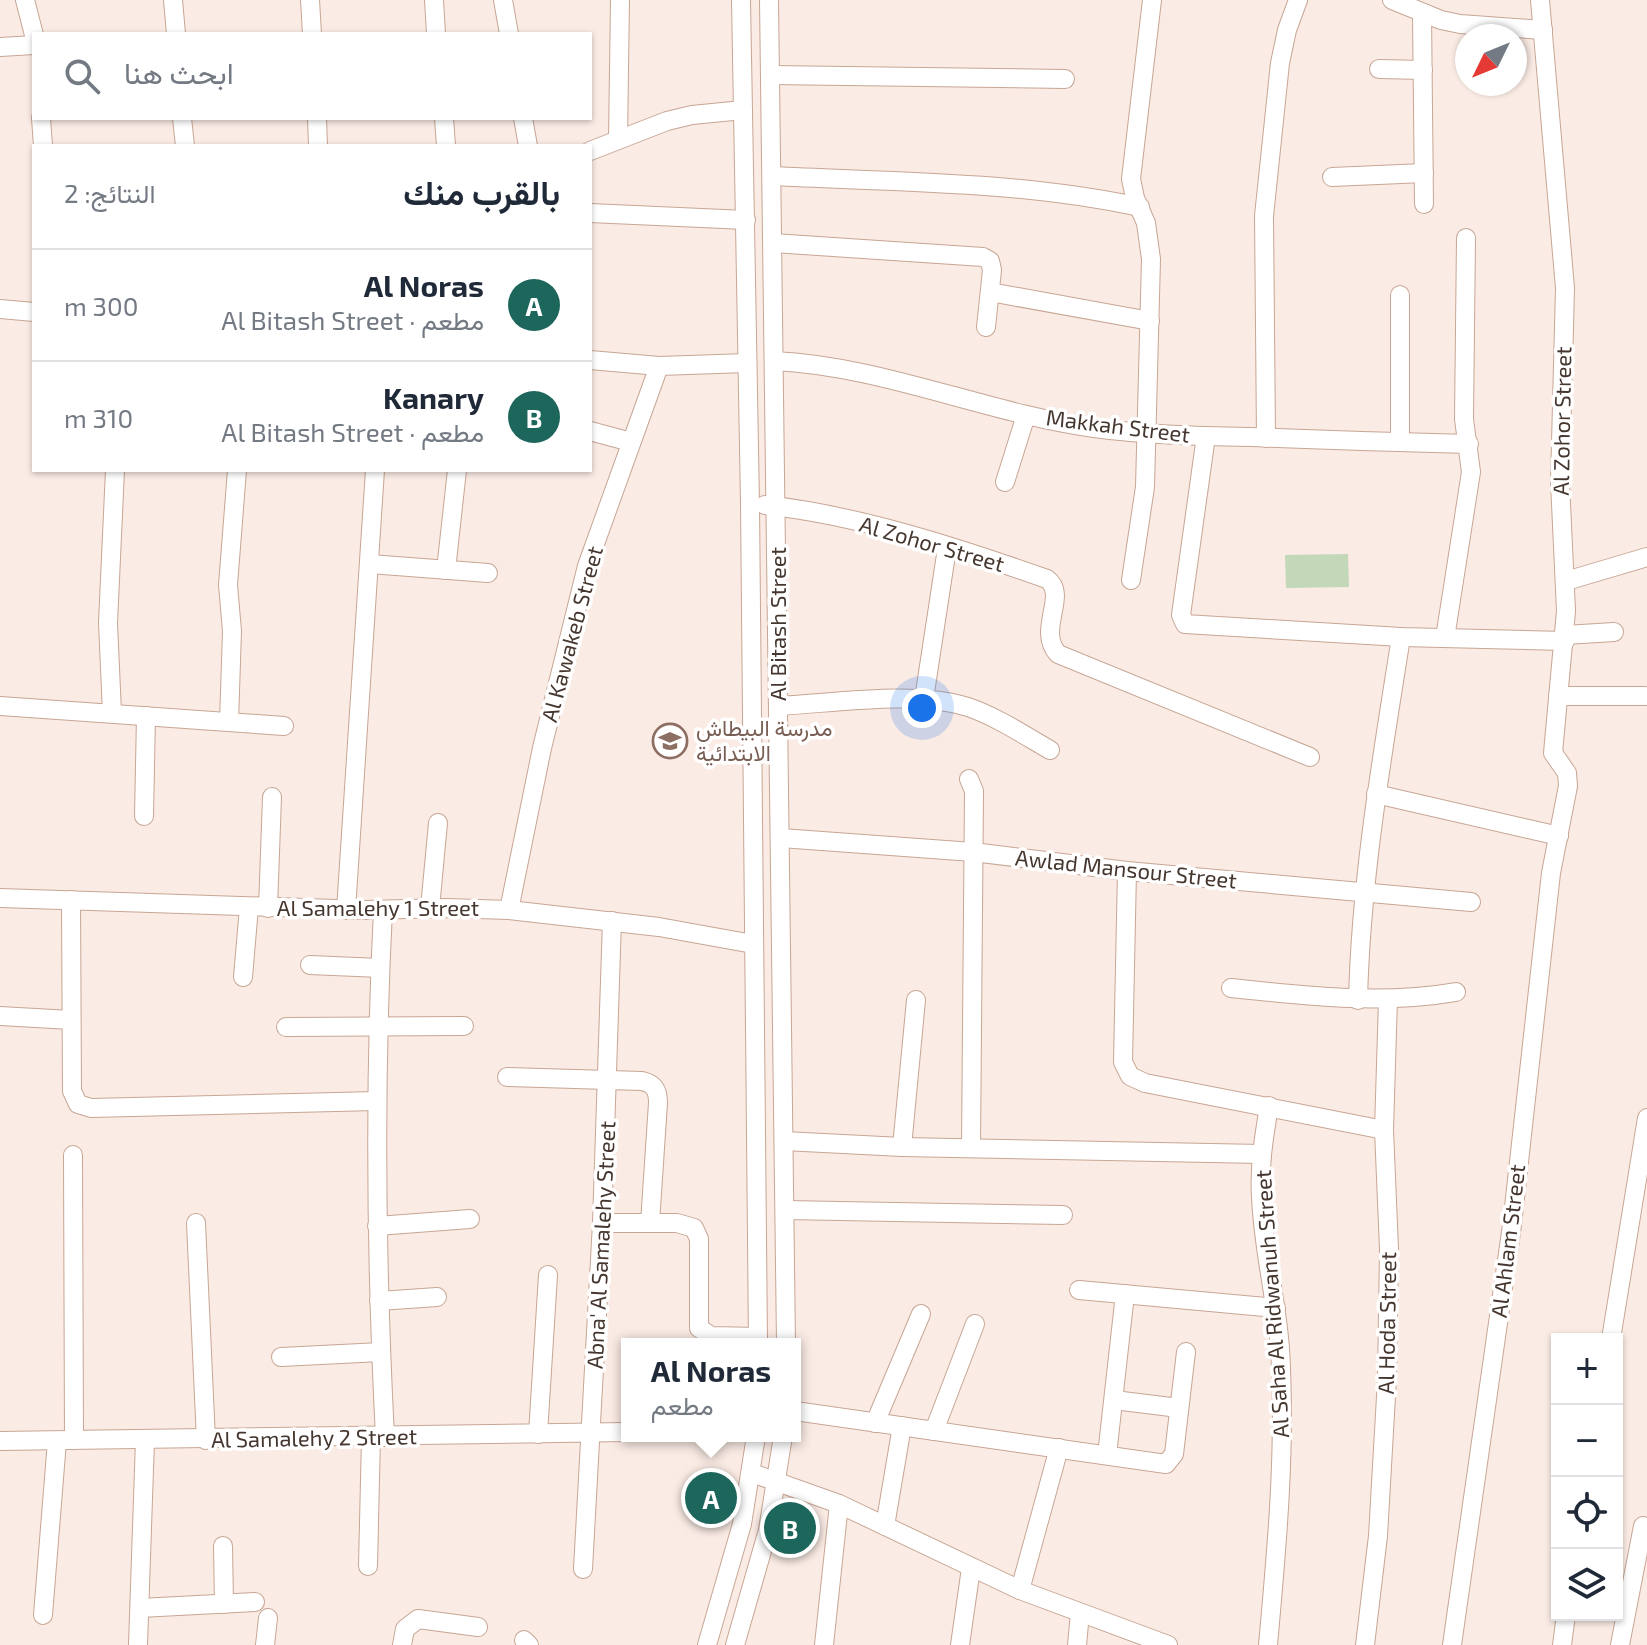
<!DOCTYPE html>
<html lang="ar">
<meta charset="utf-8">
<style>
body{margin:0;font-family:"Exo 2",Vazirmatn,sans-serif;background:#f2f2f3;color:#1f2937;direction:rtl}
.controls{position:absolute;right:24px;bottom:24px;display:grid;overflow:hidden;border-radius:0px;box-shadow:0 2px 6px #0004}
.controls button{width:72px;height:72px;display:grid;place-items:center;padding:0;border:0;border-bottom:2px solid #e0e1e3;background:#fff;color:#1f2937;font:40px sans-serif}
.compass{position:absolute;left:1455px;top:24px;width:72px;height:72px;border-radius:50%;background:#fff;box-shadow:0 2px 6px #0004;rotate:227deg}
.you{position:absolute;left:922px;top:708px;width:28px;height:28px;margin:-20px;border:6px solid #fff;border-radius:50%;background:#1a73e8;box-shadow:0 0 0 12px #1a73e833}
.badge{display:grid;place-items:center;width:52px;height:52px;border-radius:50%;background:#1d665c;color:#fff;font-size:26px;font-weight:700}
.pin{position:absolute;translate:-50% -50%;border:4px solid #fff;box-shadow:0 2px 8px #0006}
.popup{position:absolute;left:621px;top:1338px;width:180px;height:104px;box-sizing:border-box;display:grid;place-content:center;border-radius:0px;background:#fff;filter:drop-shadow(0 2px 6px #0005);font-size:26px;white-space:nowrap;color:#747a83}
.popup b{font-size:30px;color:#1f2937}
.popup::after{content:'';position:absolute;left:50%;top:100%;margin-left:-16px;border:16px solid transparent;border-top-color:#fff}
.list{margin:0;padding:0;list-style:none}
h2{display:flex;justify-content:space-between;align-items:center;height:104px;margin:0;padding:0 32px;font-size:34px}
h2 small{font-size:26px;font-weight:400;color:#747a83}
.list li{display:grid;grid-template-columns:52px 1fr auto;gap:24px;align-items:center;box-sizing:border-box;height:112px;padding:0 32px;border-top:2px solid #e0e1e3}
.list b{display:block;font-size:30px;white-space:nowrap}
.list p{margin:0;font-size:26px;white-space:nowrap;color:#747a83}
.list em{font-size:26px;font-style:normal;color:#747a83}
.icon{flex:none;width:44px;height:44px;fill:none;stroke:currentColor;stroke-width:2;stroke-linecap:round;stroke-linejoin:round}
.map{position:relative;flex:none;width:1647px;height:1645px;overflow:hidden;direction:ltr}
.search{position:absolute;background:#fff;box-shadow:0 2px 6px #0004;left:32px;top:32px;width:560px;height:88px;display:flex;align-items:center;gap:20px;box-sizing:border-box;padding:0 28px;border-radius:0px;color:#747a83;font-size:30px}
.panel{position:absolute;background:#fff;box-shadow:0 2px 6px #0004;left:32px;top:144px;width:560px;height:328px;border-radius:0px;direction:rtl}
.map>svg:first-child{display:block}
.green{fill:#c3d7b9}
.lines{fill:none;stroke-linecap:round;stroke-linejoin:round}
.minor-casing{stroke:#c7a694;stroke-width:20}
.minor{stroke:#fff;stroke-width:18}
.labels{text-anchor:middle;stroke-width:7;stroke-linejoin:round;paint-order:stroke}
.street-label{font-size:22px;fill:#45372f;stroke:#fff}
.education-label{font-size:22px;fill:#785e54;stroke:#fff;text-anchor:start}
</style>
<div class="map">
<svg width="1647" height="1645" viewBox="0 0 1647 1645">
<rect width="100%" height="100%" fill="#faebe4"/>
<polygon class="green" points="1348,554 1349,587 1286,588 1285,555"/>
<g class="lines">
<g class="minor-casing">
<g id="minor">
<polyline points="25,0 34,35"/>
<polyline points="173,0 176,34"/>
<polyline points="310,0 312,34"/>
<polyline points="434,0 436,34"/>
<polyline points="503,0 509,34"/>
<polyline points="741,0 750,504 758,1344"/>
<polyline points="769,0 786,1344"/>
<polyline points="1392,0 1441,20 1460,24 1543,30"/>
<polyline points="1422,13 1424,204"/>
<polyline points="0,47 34,45"/>
<polyline points="1379,69 1423,70"/>
<polyline points="770,75 1065,79"/>
<polyline points="41,118 43,146"/>
<polyline points="182,118 185,146"/>
<polyline points="317,118 318,146"/>
<polyline points="444,118 446,146"/>
<polyline points="523,118 528,146"/>
<polyline points="618,140 620,0"/>
<polyline points="590,151 667,121 692,115 743,110"/>
<path d="M772,176c122,6 247,5 368,31"/>
<polyline points="1332,177 1424,173"/>
<polyline points="590,213 746,220"/>
<polyline points="773,243 983,257 990,261 992,270 986,327"/>
<polyline points="990,292 1150,321"/>
<polyline points="1400,295 1400,442"/>
<polyline points="0,309 34,312"/>
<polyline points="590,360 659,366 747,363"/>
<path d="M774,361c109,5 212,52 320,67 52,7 105,8 157,9 73,3 145,5 218,7"/>
<polyline points="590,431 631,442"/>
<polyline points="1206,436 1181,615 1185,624 1401,637 1565,641"/>
<polyline points="1266,438 1264,216 1280,63 1287,30 1298,0"/>
<polyline points="1005,482 1026,415"/>
<path d="M765,505c93,10 194,43 282,74 22,16 -11,51 11,75l252,103"/>
<polyline points="370,564 488,573"/>
<polyline points="446,570 457,470"/>
<polyline points="1131,580 1145,487 1151,259 1146,223 1135,198 1131,179 1152,0"/>
<polyline points="1566,581 1647,557"/>
<polyline points="1565,635 1614,632"/>
<polyline points="1445,638 1471,472 1464,419 1466,238"/>
<polyline points="1558,696 1645,696"/>
<polyline points="924,699 947,548"/>
<polyline points="0,706 284,726"/>
<path d="M778,706c57,-3 137,-16 190,1 29,10 56,28 82,43"/>
<polyline points="112,713 108,623 115,470"/>
<polyline points="229,722 232,631 228,585 237,470"/>
<polyline points="969,779 974,791 971,1148"/>
<polyline points="1376,794 1559,836"/>
<polyline points="144,816 146,716"/>
<polyline points="781,838 973,852 1127,871 1471,902"/>
<polyline points="1127,871 1123,1062 1130,1076 1145,1083 1384,1130"/>
<polyline points="0,898 366,910 447,908 509,910 659,927 753,944"/>
<polyline points="71,900 72,1091 78,1104 91,1108 376,1101"/>
<polyline points="268,908 272,797"/>
<polyline points="430,908 438,823"/>
<polyline points="346,910 375,470"/>
<path d="M383,910c-9,176 -7,351 2,527"/>
<polyline points="509,910 542,748 587,566 659,366"/>
<polyline points="310,965 380,968"/>
<polyline points="243,977 249,907"/>
<path d="M1231,988c76,8 150,17 225,4"/>
<path d="M1358,1000c3,-123 24,-242 43,-363"/>
<polyline points="0,1016 71,1020"/>
<polyline points="286,1027 464,1026"/>
<path d="M507,1077l135,4c13,3 16,10 16,22l-8,120"/>
<polyline points="784,1141 902,1147 1262,1154"/>
<polyline points="902,1147 916,1000"/>
<polyline points="73,1155 74,1440"/>
<polyline points="785,1210 1063,1215"/>
<polyline points="196,1223 206,1440"/>
<polyline points="602,1223 677,1223 694,1228 699,1239 699,1328 711,1336 758,1337"/>
<polyline points="377,1226 470,1219"/>
<polyline points="1079,1290 1276,1308"/>
<polyline points="379,1301 437,1297"/>
<polyline points="1611,1339 1647,1118"/>
<polyline points="281,1357 381,1352"/>
<polyline points="1114,1400 1179,1408"/>
<polyline points="795,1411 1166,1464 1174,1454 1186,1352"/>
<polyline points="875,1423 921,1314"/>
<polyline points="934,1431 975,1324"/>
<polyline points="538,1434 548,1275"/>
<polyline points="0,1441 627,1432"/>
<polyline points="1107,1455 1125,1294"/>
<polyline points="752,1473 839,1504 1020,1590 1168,1645"/>
<polyline points="885,1526 902,1426"/>
<polyline points="223,1546 224,1604"/>
<polyline points="368,1566 371,1437"/>
<polyline points="583,1569 602,1223 612,921"/>
<polyline points="1020,1590 1059,1448"/>
<polyline points="140,1608 255,1602"/>
<polyline points="43,1615 57,1441"/>
<polyline points="524,1640 529,1645"/>
<polyline points="138,1645 145,1440"/>
<polyline points="265,1645 268,1618"/>
<polyline points="402,1645 405,1629 418,1619 478,1627"/>
<polyline points="707,1645 742,1524 756,1436"/>
<polyline points="735,1645 768,1530 783,1436"/>
<polyline points="824,1645 839,1504"/>
<polyline points="960,1645 971,1568"/>
<polyline points="1077,1645 1080,1613"/>
<path d="M1268,1645c9,-99 18,-197 12,-297 -4,-51 -17,-100 -19,-151 -2,-31 3,-60 8,-91"/>
<polyline points="1365,1645 1378,1536 1387,1379 1389,1249 1384,1130 1388,999"/>
<polyline points="1452,1645 1512,1225 1551,873 1568,786 1567,773 1553,753 1566,611 1560,482 1565,288 1540,0"/>
<polyline points="1562,1645 1566,1615"/>
<polyline points="1620,1645 1643,1526"/>
</g>
</g>
<use href="#minor" class="minor"/>
</g>
<defs>
<g id="school-ring" transform="scale(1.8)"><circle r="9.5" fill="#fff" stroke="#8d6e63" stroke-width="1.5"/><path d="M0-5L7-2L0 1L-7-2ZM-4 1L0 2.5L4 1V4Q0 6-4 4Z" fill="#8d6e63"/></g>
</defs>
<g fill-rule="evenodd">
<use href="#school-ring" x="670" y="741"/>
</g>
<g class="labels">
<g class="street-label">
<text transform="translate(1562 421) rotate(-89)" y="8">Al Zohor Street</text>
<text transform="translate(1118 426) rotate(7)" y="8">Makkah Street</text>
<text transform="translate(932 544) rotate(16)" y="8">Al Zohor Street</text>
<text transform="translate(778 624) rotate(-90)" y="8">Al Bitash Street</text>
<text transform="translate(572 634) rotate(-75)" y="8">Al Kawakeb Street</text>
<text transform="translate(1126 869) rotate(6)" y="8">Awlad Mansour Street</text>
<text x="378" y="916">Al Samalehy 1 Street</text>
<text transform="translate(1508 1241) rotate(-83)" y="8">Al Ahlam Street</text>
<text transform="translate(601 1245) rotate(-87)" y="8">Abna' Al Samalehy Street</text>
<text transform="translate(1272 1304) rotate(-94)" y="8">Al Saha Al Ridwanuh Street</text>
<text transform="translate(1387 1323) rotate(-89)" y="8">Al Hoda Street</text>
<text transform="translate(314 1438) rotate(-1)" y="8">Al Samalehy 2 Street</text>
</g>
<g class="education-label">
<text x="696" y="736">مدرسة البيطاش<tspan x="696" dy="25">الابتدائية</tspan></text>
</g>
</g>
</svg>
<div class="controls">
<button>+</button>
<button>−</button>
<button><svg class="icon" aria-label="locate" viewBox="0 0 24 24"><circle cx="12" cy="12" r="6"/><path d="M12 2v4M12 18v4M2 12h4M18 12h4"/></svg></button>
<button><svg class="icon" aria-label="layers" viewBox="0 0 24 24"><path d="M12 4l9 5-9 5-9-5zM3 14l9 5 9-5"/></svg></button>
</div>
<svg class="compass" viewBox="-18 -18 36 36"><path d="M0-13l5 13h-10z" fill="#e53935"/><path d="M0 13l5-13h-10z" fill="#747a83"/></svg>
<div class="you"></div>
<div class="pin badge" style="left:711px;top:1498px">A</div>
<div class="popup"><b>Al Noras</b>مطعم</div>
<div class="pin badge" style="left:790px;top:1528px">B</div>
<div class="search"><svg class="icon" aria-label="search" viewBox="0 0 24 24"><circle cx="10" cy="10" r="6"/><path d="M15 15l6 6"/></svg>ابحث هنا</div>
<section class="panel">
<h2>بالقرب منك<small>النتائج: 2</small></h2>
<ul class="list">
<li><span class="badge">A</span><div><b>Al Noras</b><p>مطعم · Al Bitash Street</p></div><em>300 m</em></li>
<li><span class="badge">B</span><div><b>Kanary</b><p>مطعم · Al Bitash Street</p></div><em>310 m</em></li>
</ul>
</section>
</div>
